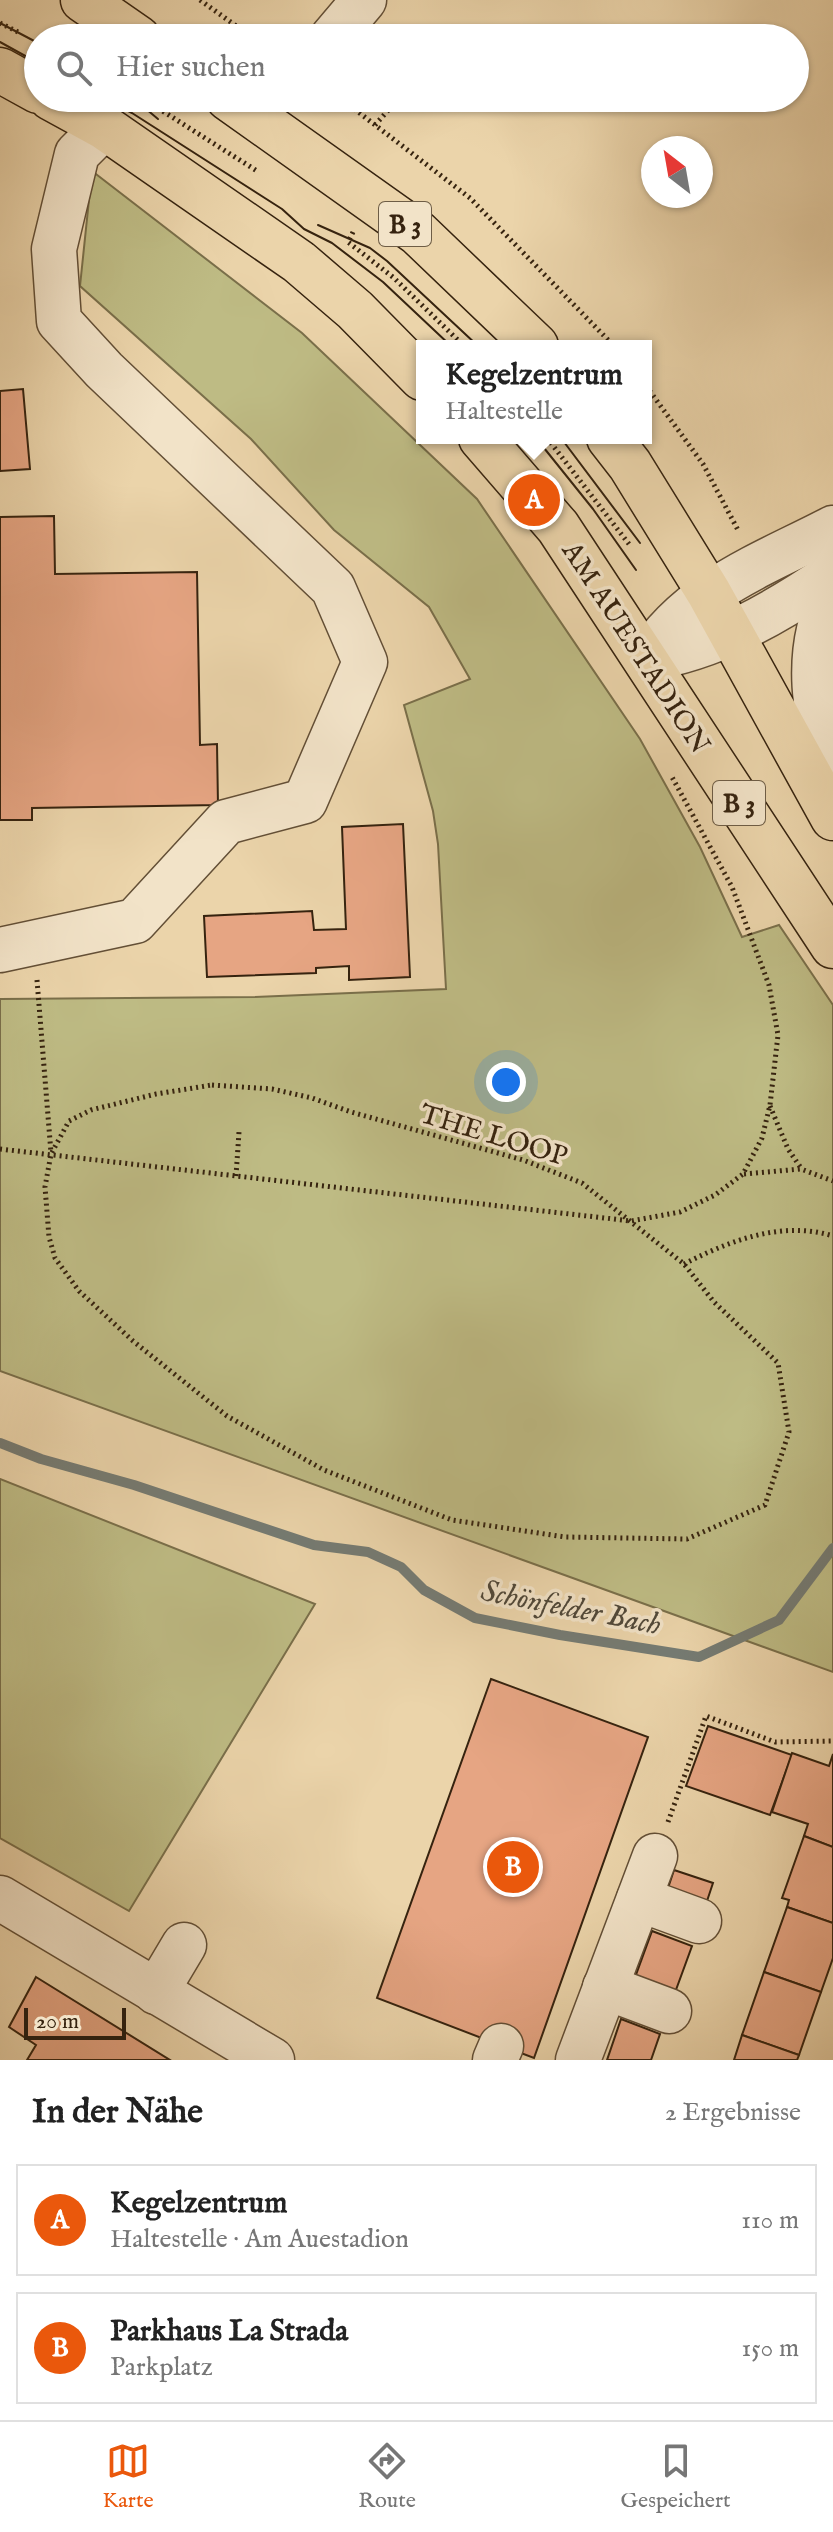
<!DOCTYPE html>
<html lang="de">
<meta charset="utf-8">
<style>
body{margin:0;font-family:"IM FELL English",serif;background:#f6f6f6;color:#222}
.compass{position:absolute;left:641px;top:136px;width:72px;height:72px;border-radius:50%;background:#fff;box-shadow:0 2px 6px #0004;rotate:329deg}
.scale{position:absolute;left:24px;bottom:20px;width:102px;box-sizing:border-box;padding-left:8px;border:4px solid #36230f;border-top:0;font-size:22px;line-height:28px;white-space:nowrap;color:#36230f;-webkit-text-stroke:6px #f2e3c8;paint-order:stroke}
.you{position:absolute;left:506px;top:1082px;width:28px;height:28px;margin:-20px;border:6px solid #fff;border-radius:50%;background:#1a73e8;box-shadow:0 0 0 12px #1a73e833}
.badge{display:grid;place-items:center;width:52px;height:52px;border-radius:50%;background:#ea580c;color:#fff;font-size:26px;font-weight:700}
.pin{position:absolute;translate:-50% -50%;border:4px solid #fff;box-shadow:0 2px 8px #0006}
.popup{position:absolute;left:416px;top:340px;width:236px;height:104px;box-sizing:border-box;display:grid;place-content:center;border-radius:0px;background:#fff;filter:drop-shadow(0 2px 6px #0005);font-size:26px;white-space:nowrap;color:#767676}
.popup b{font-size:30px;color:#222}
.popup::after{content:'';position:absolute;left:50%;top:100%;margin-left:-16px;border:16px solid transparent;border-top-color:#fff}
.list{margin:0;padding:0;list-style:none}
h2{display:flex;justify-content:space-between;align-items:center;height:104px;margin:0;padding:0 32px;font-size:34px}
h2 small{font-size:26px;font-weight:400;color:#767676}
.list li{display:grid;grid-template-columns:52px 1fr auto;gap:24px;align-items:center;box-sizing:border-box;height:112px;margin:0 16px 16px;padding:0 16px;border:2px solid #e0e0e0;border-radius:0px}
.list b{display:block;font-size:30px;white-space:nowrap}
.list p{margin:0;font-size:26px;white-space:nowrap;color:#767676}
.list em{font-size:26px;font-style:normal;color:#767676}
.icon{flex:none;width:44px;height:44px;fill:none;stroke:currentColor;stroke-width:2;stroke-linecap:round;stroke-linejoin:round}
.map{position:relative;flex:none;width:833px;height:2060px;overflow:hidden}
.search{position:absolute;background:#fff;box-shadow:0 2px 6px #0004;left:24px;right:24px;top:24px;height:88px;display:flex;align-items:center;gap:20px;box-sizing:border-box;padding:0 28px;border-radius:44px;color:#767676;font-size:30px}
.sheet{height:360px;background:#fff}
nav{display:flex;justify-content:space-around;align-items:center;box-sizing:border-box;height:112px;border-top:2px solid #e0e0e0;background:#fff;font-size:22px;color:#767676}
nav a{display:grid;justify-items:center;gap:4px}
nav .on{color:#ea580c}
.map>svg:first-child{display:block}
.green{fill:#bebb84;stroke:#7a6f4a;stroke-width:2}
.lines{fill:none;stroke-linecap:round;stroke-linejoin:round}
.stream{stroke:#757b73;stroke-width:10}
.building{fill:#e6a583;stroke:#36230f;stroke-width:2}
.minor-casing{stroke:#634f36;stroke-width:47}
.major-casing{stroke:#36230f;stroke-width:47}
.path{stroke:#36230f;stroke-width:5;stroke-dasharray:2 4;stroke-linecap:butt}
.minor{stroke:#f2e3c8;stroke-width:44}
.major{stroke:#ebd4aa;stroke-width:44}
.tram{stroke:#36230f;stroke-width:2}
.labels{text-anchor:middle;stroke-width:7;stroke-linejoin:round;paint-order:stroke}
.shield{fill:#f2e3c8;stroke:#6e5d46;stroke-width:2}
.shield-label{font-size:26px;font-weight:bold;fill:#36230f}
.street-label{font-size:28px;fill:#36230f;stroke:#f2e3c8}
.water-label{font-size:30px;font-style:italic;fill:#504839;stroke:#f2e3c8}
</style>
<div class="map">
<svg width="833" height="2060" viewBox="0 0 833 2060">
<rect width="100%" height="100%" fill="#ebd4aa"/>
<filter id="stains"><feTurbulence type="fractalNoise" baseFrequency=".0025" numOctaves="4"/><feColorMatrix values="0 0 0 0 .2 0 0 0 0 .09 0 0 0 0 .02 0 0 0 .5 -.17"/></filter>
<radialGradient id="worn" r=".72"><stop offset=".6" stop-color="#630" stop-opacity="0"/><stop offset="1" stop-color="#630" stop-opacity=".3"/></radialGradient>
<g class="green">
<polygon points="92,171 302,333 477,499 640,739 700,847 742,937 779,925 833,1005 833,1672 0,1371 0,999 255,997 446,989 438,844 433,811 404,705 470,679 429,607 334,530 251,439 80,286"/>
<polygon points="0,1479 315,1604 129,1911 0,1838"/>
</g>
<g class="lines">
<polyline class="stream" points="0,1443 41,1459 134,1485 314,1545 368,1552 401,1567 424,1590 475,1618 560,1635 699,1657 779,1620 833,1548"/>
</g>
<g class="building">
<polygon points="23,389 30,469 0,471 0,391"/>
<polygon points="54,516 55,574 197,572 200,745 217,744 218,805 32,808 32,820 0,820 0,517"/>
<polygon points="403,824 410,977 349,980 349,966 316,968 316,973 207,977 204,916 312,911 314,930 346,929 342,827"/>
<polygon points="491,1679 648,1737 534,2058 377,1998"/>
<polygon points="708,1726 792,1755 770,1815 686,1786"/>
<polygon points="792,1753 829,1766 833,1754 833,1847 804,1836 808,1824 772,1812"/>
<polygon points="804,1836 833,1847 833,1923 787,1907 789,1900 782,1898"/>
<polygon points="674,1870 713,1883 704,1910 665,1897"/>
<polygon points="787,1907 833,1923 833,1958 821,1992 764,1972"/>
<polygon points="652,1931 692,1946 673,1998 633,1983"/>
<polygon points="764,1972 821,1992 799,2055 742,2035"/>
<polygon points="36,1977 170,2060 27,2060 36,2045 9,2027"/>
<polygon points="621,2019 660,2034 651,2060 607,2060"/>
<polygon points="742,2035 799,2055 797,2060 734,2060"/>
</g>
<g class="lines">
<g class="minor-casing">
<g id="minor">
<polyline points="332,38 364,0"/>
<path d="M833,592c-32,61 -17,127 0,190"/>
<path d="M646,659c43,-69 118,-95 187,-131"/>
<path d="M646,659c70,-11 129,-46 187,-85"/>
<polyline points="0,950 135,921 226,822 305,801 365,662 333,588 104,370 59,321 54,249 77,154 104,127"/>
<polyline points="0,1898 272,2060"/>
<polyline points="639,1899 699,1921"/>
<polyline points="605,1987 669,2011"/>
<polyline points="156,1992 184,1945"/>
<polyline points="495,2060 501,2046"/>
<polyline points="578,2060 655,1856"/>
</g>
</g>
<g class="major-casing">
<g id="major">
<polyline points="83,0 138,38"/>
<polyline points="0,70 38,91"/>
<polyline points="51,98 104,127 299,262 355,310 422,378"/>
<polyline points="228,98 418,233 536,346"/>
<polyline points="481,438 558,527 833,946"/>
<polyline points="609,438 630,465 709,593 833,818"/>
</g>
</g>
<g class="path">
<polyline points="200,0 253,38"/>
<polyline points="0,23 20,33"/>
<polyline points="340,98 470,198 614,346"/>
<polyline points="149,110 153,105 257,171"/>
<polyline points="375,125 399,98"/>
<polyline points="353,232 348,242 394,278 464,346"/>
<polyline points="646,386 703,464 739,532"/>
<polyline points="547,438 629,544"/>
<polyline points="37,980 51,1153"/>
<polygon points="212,1085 272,1089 312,1098 351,1112 523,1160 582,1183 684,1264 714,1302 778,1363 789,1432 765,1505 687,1539 565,1537 452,1520 324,1470 227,1416 133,1341 79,1291 55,1258 49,1237 45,1187 51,1154 69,1121 91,1110 156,1094"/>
<polyline points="770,1106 788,1149 801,1168"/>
<polyline points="0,1149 631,1221 680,1212 715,1195 743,1174 762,1138 770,1105 778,1035 769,985 732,887 672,777"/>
<polyline points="744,1174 801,1169 833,1181"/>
<polyline points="236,1176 239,1132"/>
<path d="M684,1264c45,-23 98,-44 149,-28"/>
<polyline points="668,1822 706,1716 775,1742 833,1741"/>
</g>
<use href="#minor" class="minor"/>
<use href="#major" class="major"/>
<g class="tram">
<polyline points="0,23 38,43"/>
<polyline points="0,42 38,63"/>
<polyline points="104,98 132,113 282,209 304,229 332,243 383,282 451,346"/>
<polyline points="133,98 158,119"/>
<polyline points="318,225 370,248 387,261 478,346"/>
<polyline points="536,438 593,509 636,570"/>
<polyline points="561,438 640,543"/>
</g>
</g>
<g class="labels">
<g class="shield">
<rect x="379" y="202" width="52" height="44" rx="6"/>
<rect x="713" y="781" width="52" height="44" rx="6"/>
</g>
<g class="shield-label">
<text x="405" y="233">B 3</text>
<text x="739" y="812">B 3</text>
</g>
<g class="street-label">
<text transform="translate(637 647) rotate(57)" y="10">AM AUESTADION</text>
<text transform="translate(494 1134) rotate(17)" y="10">THE LOOP</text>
</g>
<g class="water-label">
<text transform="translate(571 1607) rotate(11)" y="10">Schönfelder Bach</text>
</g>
</g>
<rect width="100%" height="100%" filter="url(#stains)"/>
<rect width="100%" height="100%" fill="url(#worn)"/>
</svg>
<svg class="compass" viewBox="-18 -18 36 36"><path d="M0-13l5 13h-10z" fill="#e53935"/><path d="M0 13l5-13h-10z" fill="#767676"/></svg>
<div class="scale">20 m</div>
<div class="you"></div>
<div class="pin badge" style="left:534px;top:500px">A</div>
<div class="popup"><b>Kegelzentrum</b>Haltestelle</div>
<div class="pin badge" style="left:513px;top:1867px">B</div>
<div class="search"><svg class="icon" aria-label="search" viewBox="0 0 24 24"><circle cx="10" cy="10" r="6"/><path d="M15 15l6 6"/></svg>Hier suchen</div>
</div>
<section class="sheet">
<h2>In der Nähe<small>2 Ergebnisse</small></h2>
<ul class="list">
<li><span class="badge">A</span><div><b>Kegelzentrum</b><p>Haltestelle · Am Auestadion</p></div><em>110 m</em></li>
<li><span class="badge">B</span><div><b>Parkhaus La Strada</b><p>Parkplatz</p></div><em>150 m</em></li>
</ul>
</section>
<nav>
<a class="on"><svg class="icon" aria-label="map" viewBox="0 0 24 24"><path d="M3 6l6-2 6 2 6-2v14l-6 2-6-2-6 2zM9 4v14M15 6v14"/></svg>Karte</a>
<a><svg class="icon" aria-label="directions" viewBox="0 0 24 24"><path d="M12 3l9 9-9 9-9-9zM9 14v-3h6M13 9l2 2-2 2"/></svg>Route</a>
<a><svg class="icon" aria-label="saved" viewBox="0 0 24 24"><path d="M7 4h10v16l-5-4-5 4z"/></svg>Gespeichert</a>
</nav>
